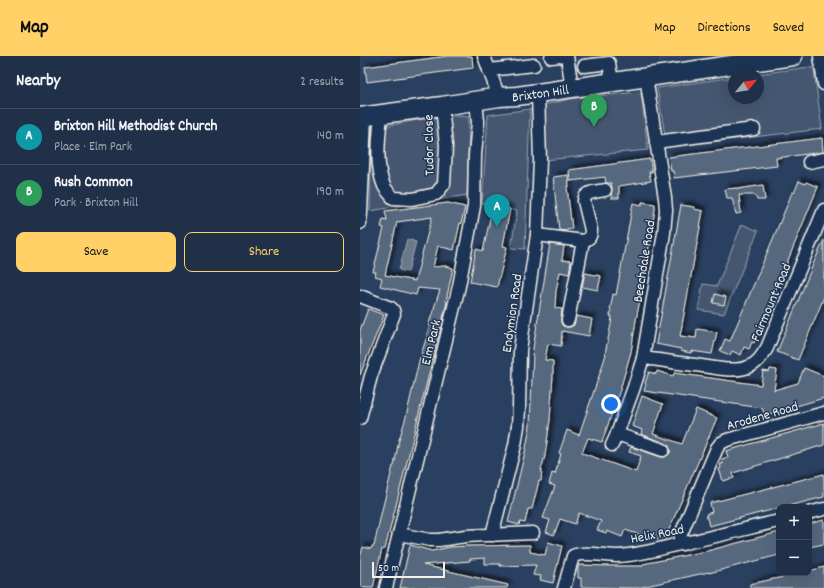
<!DOCTYPE html>
<meta charset="utf-8">
<style>
body{margin:0;font-family:Dekko,sans-serif;background:#28384f;color:#f1f3f6}
.controls{position:absolute;right:12px;bottom:12px;display:grid;overflow:hidden;border-radius:8px;box-shadow:0 4px 16px #0002}
.controls button{width:36px;height:36px;display:grid;place-items:center;padding:0;border:0;border-bottom:1px solid #3d4b60;background:#203048;color:#f1f3f6;font:20px sans-serif}
.compass{position:absolute;left:368px;top:12px;width:36px;height:36px;border-radius:50%;background:#203048;box-shadow:0 4px 16px #0002;rotate:60deg}
.scale{position:absolute;left:12px;bottom:10px;width:73px;box-sizing:border-box;padding-left:4px;border:2px solid #f4f1e8;border-top:0;font-size:11px;line-height:14px;white-space:nowrap;color:#f4f1e8;-webkit-text-stroke:3px #1d3557;paint-order:stroke}
.you{position:absolute;left:251px;top:348px;width:14px;height:14px;margin:-10px;border:3px solid #fff;border-radius:50%;background:#1a73e8;box-shadow:0 0 0 6px #1a73e833}
.badge{display:grid;place-items:center;width:26px;height:26px;border-radius:50%;background:#ffd166;color:#fff;font-size:13px;font-weight:700}
.pin{position:absolute;translate:-50% -33px;filter:drop-shadow(0 1px 2px #0008)}
.pin::after{content:'';position:absolute;top:21px;width:14px;height:12px;background:inherit;clip-path:polygon(0 0,100% 0,50% 100%)}
.list{margin:0;padding:0;list-style:none}
h2{display:flex;justify-content:space-between;align-items:center;height:52px;margin:0;padding:0 16px;font-size:17px}
h2 small{font-size:13px;font-weight:400;color:#a2a9b4}
.list li{display:grid;grid-template-columns:26px 1fr auto;gap:12px;align-items:center;box-sizing:border-box;height:56px;padding:0 16px;border-top:1px solid #3d4b60}
.list b{display:block;font-size:15px;white-space:nowrap}
.list p{margin:0;font-size:13px;white-space:nowrap;color:#a2a9b4}
.list em{font-size:13px;font-style:normal;color:#a2a9b4}
.actions{display:flex;gap:8px;padding:12px 16px}
.actions a{flex:1;padding:9px 0;border:1px solid #ffd166;border-radius:8px;text-align:center;font-size:14px;color:#ffd166}
.actions .main{background:#ffd166;color:#111}
.map{position:relative;flex:none;width:464px;height:532px;overflow:hidden}
header{display:flex;align-items:center;gap:24px;box-sizing:border-box;height:56px;padding:0 20px;background:#ffd166;color:#111}
header strong{font-size:19px}
nav{display:flex;gap:22px;margin-inline-start:auto;font-size:14px}
main{display:flex}
aside{flex:1;background:#203048}
.map>svg:first-child{display:block}
.built{fill:#374c69}
.green{fill:#445771;stroke:#9ca4ac}
.water{fill:#6a788a;stroke:#a1a8b0}
.building{fill:#56677d;stroke:#f4f1e8;fill-rule:evenodd;filter:url(#shadow)}
.lines{fill:none;stroke-linecap:round;stroke-linejoin:round}
.minor-casing{stroke:#f4f1e8;stroke-width:15}
.highway-casing{stroke:#f4f1e8;stroke-width:21}
.minor{stroke:#1d3557;stroke-width:12}
.highway{stroke:#1d3557;stroke-width:18}
.labels{text-anchor:middle;stroke-width:3;stroke-linejoin:round;paint-order:stroke}
.street-label{font-size:14px;fill:#f4f1e8;stroke:#1d3557}
</style>
<header>
<strong>Map</strong>
<nav><a>Map</a><a>Directions</a><a>Saved</a></nav>
</header>
<main>
<aside>
<h2>Nearby<small>2 results</small></h2>
<ul class="list">
<li><span class="badge" style="background:#0f9aa8">A</span><div><b>Brixton Hill Methodist Church</b><p>Place · Elm Park</p></div><em>140 m</em></li>
<li><span class="badge" style="background:#2e9e5b">B</span><div><b>Rush Common</b><p>Park · Brixton Hill</p></div><em>190 m</em></li>
</ul>
<div class="actions"><a class="main">Save</a><a>Share</a></div>
</aside>
<div class="map">
<svg width="464" height="532" viewBox="0 0 464 532">
<defs>
<filter id="shadow"><feDropShadow dx="3.5" dy="-3.5" stdDeviation="2" flood-color="#0009"/></filter>
</defs>
<rect width="100%" height="100%" fill="#2a4060"/>
<filter id="ink" filterUnits="userSpaceOnUse"><feTurbulence type="fractalNoise" baseFrequency=".025" numOctaves="2"/><feDisplacementMap in="SourceGraphic" scale="8" xChannelSelector="R" yChannelSelector="G"/><feConvolveMatrix kernelMatrix="1 2 1 2 8 2 1 2 1" color-interpolation-filters="sRGB"/></filter>
<g filter="url(#ink)">
<g class="built">
<polygon points="218,0 236,0 238,14 221,16"/>
<polygon points="298,0 325,0 325,1 299,5"/>
</g>
<g class="green">
<polygon points="450,11 452,12 454,14 462,73 307,91 297,32 374,21 374,42 398,42 398,18"/>
<polygon points="279,36 281,38 288,94 184,104 182,49 216,42"/>
<polygon points="170,53 165,193 151,192 157,155 122,147 128,59"/>
<polygon points="83,59 109,61 107,139 10,155 11,73"/>
<polygon points="382,168 398,175 364,258 338,254 343,228 357,230"/>
</g>
<polygon class="water" points="47,183 56,186 48,216 39,214"/>
<g class="building">
<polygon points="88,0 112,0 113,12 7,26 5,11"/>
<polygon points="462,82 463,96 416,102 417,110 314,122 313,115 311,115 309,101"/>
<polygon points="290,103 292,116 289,116 291,125 259,130 259,142 251,142 252,132 251,127 246,127 245,121 210,125 209,114"/>
<polygon points="208,119 209,131 207,131 212,173 206,174 206,175 199,174 193,121"/>
<polygon points="439,125 445,128 446,126 458,131 394,287 392,286 389,293 384,291 381,299 372,295 370,299 360,295 365,283 370,285 428,147 432,136 434,137"/>
<polygon points="403,129 405,144 397,144 395,139 379,139 381,157 376,158 372,142 367,142 365,133 378,132 378,133"/>
<polygon points="282,146 295,148 295,153 283,229 276,264 271,296 260,334 242,386 228,382 222,397 276,416 281,400 269,396 271,391 301,401 305,401 308,399 310,397 310,393 308,389 305,387 281,378 282,374 272,370 282,340 303,348 293,378 322,388 336,353 357,362 305,483 300,481 298,484 293,482 293,483 265,474 262,481 247,475 246,477 237,474 241,465 219,457 215,468 200,463 194,479 186,476 190,464 183,462 195,430 189,428 192,417 195,418 201,398 199,397 207,374 219,379 242,311 246,298 245,298 251,268 252,260 250,260 251,254 250,254 253,238 256,239 273,147 282,149"/>
<path d="M88,147l17,4 -4,17 -1,-1 -6,27 -16,-4 -5,21 12,-1 8,2 -7,33 1,1 -62,247h-3l-9,39h-7l-6,-2v-28l3,-11 8,2 1,-3h2l8,-36 11,-44h1l5,-26 7,-23 13,-56 8,-25 3,-16 10,-30 -22,-2 -2,7 -36,-9 2,-8 -7,-2 1,-4h-3l11,-44 -3,-1 2,-8 4,1 -2,-9zM72,161l-17,64 -30,-6 12,-53z"/>
<polygon points="133,149 150,153 143,190 147,191 137,231 110,226 116,193 123,195"/>
<polygon points="321,149 334,151 334,153 343,155 320,280 336,282 337,273 357,276 352,298 331,295 331,297 321,295 321,293 296,288"/>
<polygon points="464,184 464,241 438,304 417,296 454,206"/>
<polygon points="190,188 204,190 202,204 211,205 209,218 200,216 196,235 195,252 202,253 201,263 201,267 203,270 206,271 210,271 214,269 216,260 232,263 229,280 202,275 201,290 188,288 185,304 193,305 193,319 190,364 185,400 181,414 182,414 181,425 179,425 172,453 168,453 165,467 160,466 159,469 148,466 166,392 170,370 173,299 172,299"/>
<polygon points="225,217 241,220 238,234 222,231"/>
<polygon points="355,238 366,241 364,249 353,247"/>
<polygon points="8,253 24,259 0,319 0,274"/>
<polygon points="444,312 464,320 464,342 405,359 402,352 284,335 286,328 285,327 289,316 296,318 297,315 313,320 314,317 401,329 403,315 409,316 410,313 417,314 414,334 438,327"/>
<polygon points="464,367 464,389 373,417 374,422 363,425 359,413 361,412 360,408 363,408 362,403 368,401 366,395"/>
<polygon points="464,418 464,441 424,451 419,451 419,452 349,470 346,458 352,456 350,447"/>
<polygon points="464,464 464,488 449,491 449,468"/>
<polygon points="419,476 419,499 349,517 349,516 277,532 221,531 221,522 218,522 218,509 249,510 283,510 283,508 347,495"/>
<polygon points="188,486 202,490 193,527 180,524 181,520 173,519 176,509 140,510 140,508 125,508 125,502 110,503 110,505 63,509 148,529 147,532 40,532 50,489 72,495 90,491 110,490 170,489 170,496 185,499"/>
<polygon points="464,511 464,532 390,532 390,528 428,520 440,517 449,517 449,515"/>
</g>
<g class="lines">
<g class="minor-casing">
<g id="minor">
<polyline points="124,0 139,41"/>
<polyline points="207,0 212,32"/>
<polyline points="460,0 464,28"/>
<polyline points="191,1 201,0"/>
<polyline points="224,10 249,7 252,26"/>
<polyline points="129,14 174,9"/>
<path d="M21,59c-2,22 -6,50 3,71 2,4 6,8 9,12l19,1 24,-5 8,-10 2,-38 -4,-40"/>
<polyline points="296,86 394,73"/>
<polyline points="449,106 464,103"/>
<polyline points="0,167 1,157 5,61"/>
<path d="M177,179l46,6c6,-2 8,-4 8,-11l-7,-29c1,-10 12,-9 21,-11"/>
<polyline points="0,240 31,252 33,254 34,258 11,320 0,362"/>
<polyline points="208,264 223,185"/>
<path d="M283,302c17,2 35,5 52,7 16,2 38,8 53,2 9,-3 14,-11 19,-19l57,-138"/>
<polyline points="257,378 303,394"/>
<polyline points="252,389 257,378 274,331 283,302 304,177 306,154 305,142 286,21"/>
<polyline points="449,457 464,453"/>
<polyline points="39,478 70,484 79,484 106,480 173,477"/>
<polyline points="132,479 155,389 158,370 159,352 160,294 177,179 180,104 178,37"/>
<polyline points="322,488 320,483 321,478 357,392 361,387 367,384 464,357"/>
<polyline points="26,532 99,230 114,150 115,99 118,66 116,44"/>
<path d="M204,532l9,-32c10,-5 33,0 45,0 20,-1 38,-6 57,-11 35,-7 69,-16 104,-24"/>
</g>
</g>
<g class="highway-casing">
<g id="highway">
<path id="s1" d="M0,61l82,-11 57,-9 18,-1 276,-40"/>
</g>
</g>
<use href="#minor" class="minor"/>
<use href="#highway" class="highway"/>
</g>
</g>
<g class="labels">
<g class="street-label">
<text dy="5" stroke="none"><textPath href="#s1" startOffset="182">Brixton Hill</textPath></text>
<text transform="translate(68 89) rotate(-91)" y="5">Tudor Close</text>
<text transform="translate(283 205) rotate(-81)" y="5">Beechdale Road</text>
<text transform="translate(410 246) rotate(-67)" y="5">Fairmount Road</text>
<text transform="translate(151 257) rotate(-82)" y="5">Endymion Road</text>
<text transform="translate(70 286) rotate(-76)" y="5">Elm Park</text>
<text transform="translate(402 359) rotate(-16)" y="5">Arodene Road</text>
<text transform="translate(297 477) rotate(-11)" y="5">Helix Road</text>
</g>
</g>
</svg>
<div class="controls">
<button>+</button>
<button>−</button>
</div>
<svg class="compass" viewBox="-18 -18 36 36"><path d="M0-13l5 13h-10z" fill="#e53935"/><path d="M0 13l5-13h-10z" fill="#a2a9b4"/></svg>
<div class="scale">50 m</div>
<div class="you"></div>
<div class="pin badge" style="left:137px;top:171px;background:#0f9aa8">A</div>
<div class="pin badge" style="left:234px;top:71px;background:#2e9e5b">B</div>
</div>
</main>
